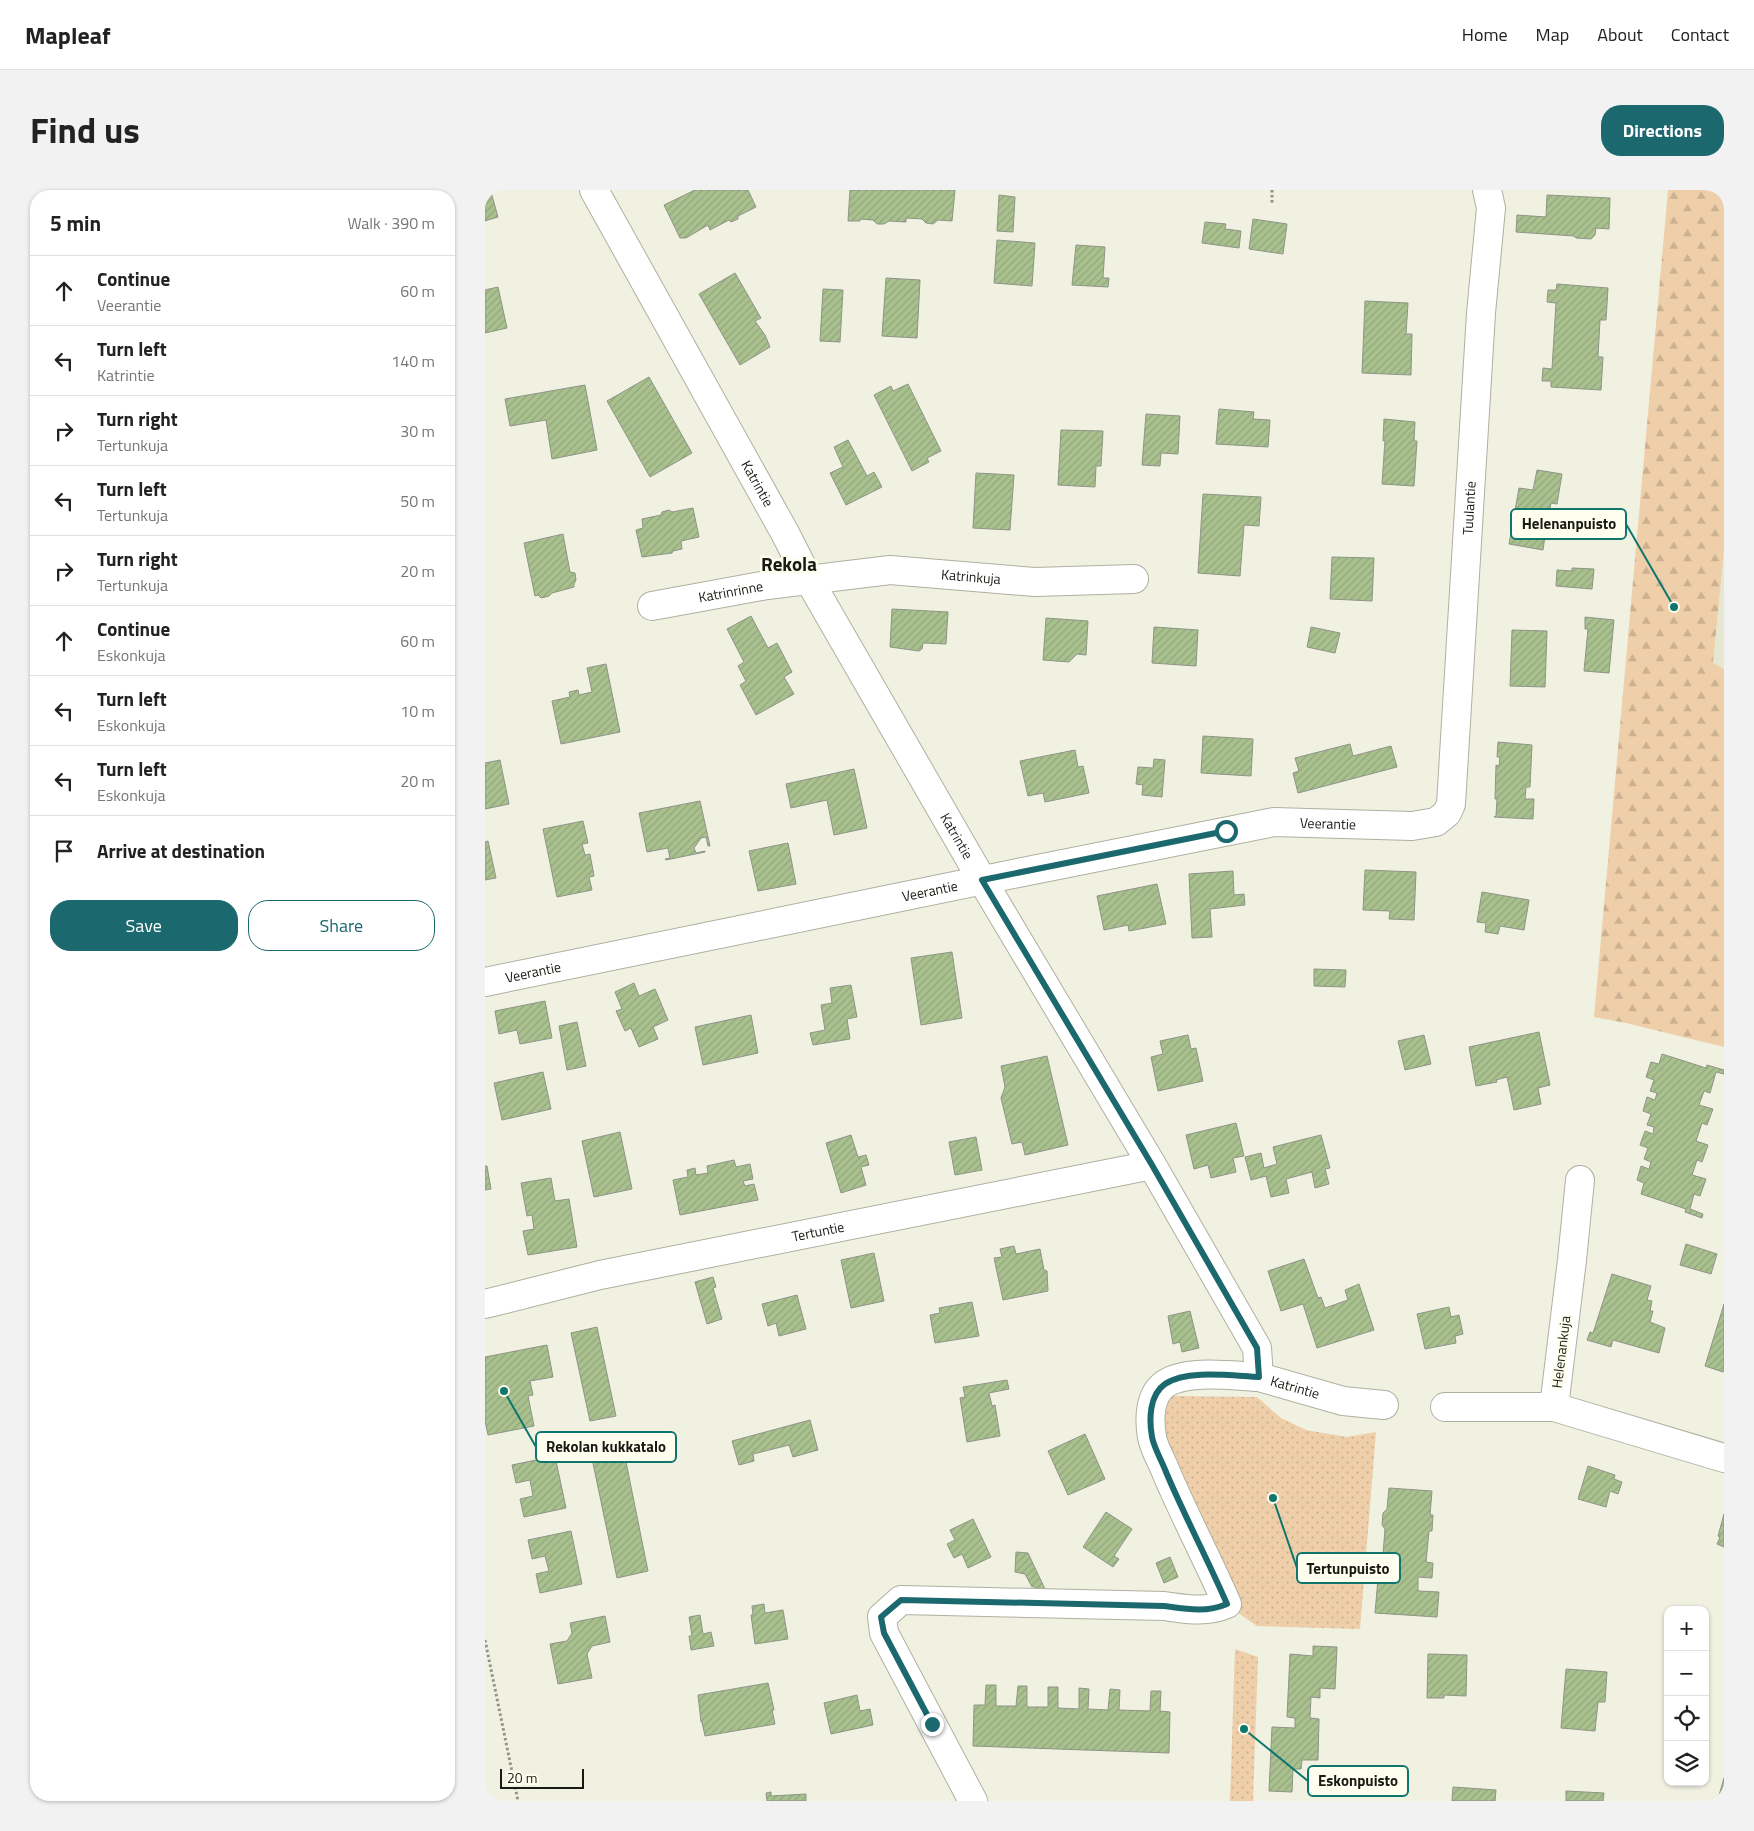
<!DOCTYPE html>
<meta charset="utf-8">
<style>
body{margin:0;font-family:"Titillium Web",sans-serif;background:#f2f2f2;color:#222}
.controls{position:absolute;right:15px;bottom:15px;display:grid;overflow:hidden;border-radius:10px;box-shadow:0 1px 4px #0004}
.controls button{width:45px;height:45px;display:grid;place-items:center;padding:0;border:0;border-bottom:1px solid #e0e0e0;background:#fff;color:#222;font:25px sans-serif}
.scale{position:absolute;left:15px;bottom:12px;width:84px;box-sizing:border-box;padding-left:5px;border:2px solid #1a1a14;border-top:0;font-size:14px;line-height:18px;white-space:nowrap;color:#1a1a14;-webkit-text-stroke:4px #fefeef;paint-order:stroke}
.stop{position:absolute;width:15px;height:15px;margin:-11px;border:4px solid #1b686e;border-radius:50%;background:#fff}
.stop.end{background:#1b686e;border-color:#fff;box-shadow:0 1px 5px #0008}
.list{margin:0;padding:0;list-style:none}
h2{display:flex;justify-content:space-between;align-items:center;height:65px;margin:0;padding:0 20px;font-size:21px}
h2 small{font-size:16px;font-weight:400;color:#767676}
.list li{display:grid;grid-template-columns:32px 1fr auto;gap:15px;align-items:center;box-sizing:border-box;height:70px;padding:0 20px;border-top:1px solid #e0e0e0}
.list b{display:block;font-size:19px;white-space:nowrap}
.list p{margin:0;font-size:16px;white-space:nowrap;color:#767676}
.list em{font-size:16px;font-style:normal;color:#767676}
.actions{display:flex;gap:10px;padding:15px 20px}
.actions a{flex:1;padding:11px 0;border:1px solid #1b686e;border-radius:20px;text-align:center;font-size:18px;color:#1b686e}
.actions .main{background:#1b686e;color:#fff}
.icon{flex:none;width:28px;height:28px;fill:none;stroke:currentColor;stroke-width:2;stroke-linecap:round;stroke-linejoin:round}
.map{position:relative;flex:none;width:1239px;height:1611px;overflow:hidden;border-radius:20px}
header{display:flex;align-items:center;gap:30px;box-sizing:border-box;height:70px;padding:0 25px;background:#fff;border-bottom:1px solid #e0e0e0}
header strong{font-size:24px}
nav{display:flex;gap:28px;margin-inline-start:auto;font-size:18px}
.intro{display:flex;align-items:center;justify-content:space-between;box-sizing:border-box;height:120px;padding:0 30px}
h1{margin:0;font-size:35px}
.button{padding:12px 22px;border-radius:20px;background:#1b686e;color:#fff;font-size:18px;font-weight:700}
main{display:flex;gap:30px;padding:0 30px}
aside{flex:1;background:#fff;border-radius:20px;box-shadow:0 1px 4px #0004}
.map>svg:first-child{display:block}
.built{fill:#e6e7d0}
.grass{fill:url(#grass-dots)}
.forest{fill:url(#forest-firs)}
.building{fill:url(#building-hatch);stroke:#8e9487}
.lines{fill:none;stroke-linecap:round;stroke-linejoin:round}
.minor-casing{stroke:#afb0a1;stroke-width:30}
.path{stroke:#929387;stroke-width:3;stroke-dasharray:2.5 2.5;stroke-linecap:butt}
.minor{stroke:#fff;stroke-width:28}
.route{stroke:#1b686e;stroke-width:6}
.labels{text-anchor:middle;stroke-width:5;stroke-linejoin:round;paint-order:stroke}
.street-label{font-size:14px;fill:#1a1a14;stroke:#fefeef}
.district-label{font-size:19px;font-weight:bold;fill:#1a1a14;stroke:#fefeef}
.leader{fill:none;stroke:#0f766e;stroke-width:2}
.callout-dot{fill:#0f766e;stroke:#fefeef;stroke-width:2}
.callout{fill:#fefeef;stroke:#0f766e;stroke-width:2}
.callout-label{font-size:15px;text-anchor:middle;font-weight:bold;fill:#1a1a14}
</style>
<header>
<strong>Mapleaf</strong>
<nav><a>Home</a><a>Map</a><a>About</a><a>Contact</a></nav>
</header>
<div class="intro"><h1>Find us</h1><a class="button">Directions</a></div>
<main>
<aside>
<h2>5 min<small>Walk · 390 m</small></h2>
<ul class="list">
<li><svg class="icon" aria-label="ahead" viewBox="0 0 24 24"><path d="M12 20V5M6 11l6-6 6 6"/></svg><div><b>Continue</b><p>Veerantie</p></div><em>60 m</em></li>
<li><svg class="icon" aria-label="left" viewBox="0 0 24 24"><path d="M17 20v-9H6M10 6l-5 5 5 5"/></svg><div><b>Turn left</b><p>Katrintie</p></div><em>140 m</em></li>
<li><svg class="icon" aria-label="right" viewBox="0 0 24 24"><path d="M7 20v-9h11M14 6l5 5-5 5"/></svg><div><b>Turn right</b><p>Tertunkuja</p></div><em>30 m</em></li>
<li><svg class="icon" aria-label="left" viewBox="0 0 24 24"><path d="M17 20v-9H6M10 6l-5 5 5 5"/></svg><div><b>Turn left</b><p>Tertunkuja</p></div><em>50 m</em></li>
<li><svg class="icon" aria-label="right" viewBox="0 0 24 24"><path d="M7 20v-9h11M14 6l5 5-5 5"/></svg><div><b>Turn right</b><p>Tertunkuja</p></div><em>20 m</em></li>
<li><svg class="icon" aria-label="ahead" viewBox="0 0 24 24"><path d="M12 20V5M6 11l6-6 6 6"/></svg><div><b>Continue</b><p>Eskonkuja</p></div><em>60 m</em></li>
<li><svg class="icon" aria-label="left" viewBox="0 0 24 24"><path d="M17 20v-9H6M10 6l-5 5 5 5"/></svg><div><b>Turn left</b><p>Eskonkuja</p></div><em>10 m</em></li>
<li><svg class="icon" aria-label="left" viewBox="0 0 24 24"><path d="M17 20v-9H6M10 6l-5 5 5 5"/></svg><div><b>Turn left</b><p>Eskonkuja</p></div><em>20 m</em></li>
<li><svg class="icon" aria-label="arrive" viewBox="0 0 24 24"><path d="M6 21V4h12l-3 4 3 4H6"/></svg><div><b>Arrive at destination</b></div></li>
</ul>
<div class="actions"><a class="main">Save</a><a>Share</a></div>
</aside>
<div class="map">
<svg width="1239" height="1611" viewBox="0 0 1239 1611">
<defs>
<pattern id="grass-dots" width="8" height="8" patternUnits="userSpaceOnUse" patternTransform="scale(1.25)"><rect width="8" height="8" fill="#eecfa9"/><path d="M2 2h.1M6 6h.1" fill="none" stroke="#ccb191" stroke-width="1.8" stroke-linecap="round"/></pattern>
<pattern id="forest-firs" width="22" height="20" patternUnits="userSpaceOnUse" patternTransform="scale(1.25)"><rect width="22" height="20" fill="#eecfa9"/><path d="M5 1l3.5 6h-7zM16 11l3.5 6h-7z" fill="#ccb191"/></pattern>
<pattern id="building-hatch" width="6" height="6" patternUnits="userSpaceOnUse" patternTransform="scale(1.25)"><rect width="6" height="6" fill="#a9c18e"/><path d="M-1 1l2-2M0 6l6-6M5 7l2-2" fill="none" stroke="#91a57a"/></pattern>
</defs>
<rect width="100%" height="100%" fill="#f0f1e1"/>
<polygon class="built" points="1239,361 1239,479 1228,473"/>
<g class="grass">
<polygon points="687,1206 772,1207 796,1228 821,1240 862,1247 891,1242 875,1439 772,1436 749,1420 663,1216"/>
<polygon points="750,1459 773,1467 768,1611 745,1611"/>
</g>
<polygon class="forest" points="1183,0 1239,0 1239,361 1228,473 1239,479 1239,857 1141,833 1109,827"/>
<g class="building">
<polygon points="0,0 2,3 6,2 13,27 0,31"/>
<polygon points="210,0 263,0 271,17 253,26 253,29 246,32 244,30 225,40 223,35 201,48 195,48 179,15"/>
<polygon points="365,0 470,0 467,31 453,30 448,34 441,33 437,29 421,28 421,32 404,31 399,34 392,34 388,30 375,29 375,31 363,31"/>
<polygon points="514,5 530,7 528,42 512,41"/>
<polygon points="1062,5 1125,8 1124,39 1111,38 1110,45 1106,49 1091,48 1089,46 1031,42 1032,25 1061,27"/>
<polygon points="768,29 802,34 798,64 764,59"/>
<polygon points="720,32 741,34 740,39 756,41 754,58 717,53"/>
<polygon points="512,50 550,53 547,96 509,93"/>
<polygon points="591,55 620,57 618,88 624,88 623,97 587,95"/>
<polygon points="250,83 276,128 270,131 280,145 285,157 255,175 214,104"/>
<polygon points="401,88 435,90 432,148 397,146"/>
<polygon points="1072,94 1123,98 1121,130 1115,130 1113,167 1118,167 1116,200 1066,197 1066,191 1057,191 1058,178 1067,179 1071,113 1062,112 1063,100 1071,100"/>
<polygon points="13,97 22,138 0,143 0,100"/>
<polygon points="338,99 358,100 355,152 335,151"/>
<polygon points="880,111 923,113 921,144 927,144 926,185 877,183"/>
<polygon points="164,187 207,263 165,287 122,211"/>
<polygon points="423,194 456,261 442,268 444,272 427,281 389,205 406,196 408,201"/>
<polygon points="100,195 112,260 67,269 61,230 25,236 20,209"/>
<polygon points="734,219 769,222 768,229 785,230 783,257 731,254"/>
<polygon points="661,224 695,226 693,264 676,263 675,276 657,275"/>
<polygon points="899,229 930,232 929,251 932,251 929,296 897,294 900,250 898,251"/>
<polygon points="576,240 618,241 616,276 611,276 610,297 573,295"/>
<polygon points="363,250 382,286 389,282 397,297 361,315 345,283 358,277 349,257"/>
<polygon points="1052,280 1077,284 1072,314 1066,313 1063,329 1053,327 1051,338 1061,339 1058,360 1024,354 1034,298 1048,300"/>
<polygon points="491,283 529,285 525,340 488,338"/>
<polygon points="718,304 776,307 774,336 759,335 755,386 713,383"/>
<polygon points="208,318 214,347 196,351 197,359 188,361 187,363 157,367 151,340 158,338 157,329 176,325 177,322 184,320 187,322"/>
<polygon points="78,344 85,382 90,383 91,390 89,394 89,397 67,403 64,406 56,408 53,405 50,406 39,353"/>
<polygon points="847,367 889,368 887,411 845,409"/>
<polygon points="1087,378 1109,379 1107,399 1071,396 1072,380 1087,381"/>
<polygon points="407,419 463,422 461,454 438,453 437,459 434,461 405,457"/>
<polygon points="266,426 283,458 292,453 307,482 299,487 309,504 271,525 255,495 261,491 253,476 259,472 242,439"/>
<polygon points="1100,427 1129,430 1124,483 1099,481 1103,439 1100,439"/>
<polygon points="561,428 603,431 601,465 592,464 584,472 558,470"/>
<polygon points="669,437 713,440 711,476 667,473"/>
<polygon points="826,437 855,443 850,463 822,457"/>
<polygon points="1027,440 1062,441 1060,497 1025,496"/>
<polygon points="121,474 135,542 76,554 67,511 85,507 84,502 93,500 94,505 107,502 102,478"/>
<polygon points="718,546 768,549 766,586 716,583"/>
<polygon points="1013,552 1047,555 1045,597 1041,597 1040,609 1049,609 1048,629 1009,627 1011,626 1012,609 1010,609 1011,575 1014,576 1015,567 1012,567"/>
<polygon points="865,554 868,566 906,556 912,577 813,603 808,583 814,581 810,568"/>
<polygon points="590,560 593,577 598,576 604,603 560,612 558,603 543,606 535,571"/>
<polygon points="669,569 680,570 677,607 657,605 658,595 651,594 653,577 668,578"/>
<polygon points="15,570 24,614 0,619 0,573"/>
<polygon points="369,579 382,638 349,645 342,610 306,618 301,594"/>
<polygon points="215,611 225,656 223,656 221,647 216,648 209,658 211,663 220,661 220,662 181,670 180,669 185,668 183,658 162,662 154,623"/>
<polygon points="98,631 103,653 97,654 100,665 105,664 109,686 104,687 107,700 72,707 58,639"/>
<polygon points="3,651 11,688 0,690 0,652"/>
<polygon points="303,653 311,694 273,701 264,661"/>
<polygon points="880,680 931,682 929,730 904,729 905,721 878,720"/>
<polygon points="748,681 749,705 759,704 760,715 725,719 727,747 707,748 704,684"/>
<polygon points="672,694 681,734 644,741 643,735 619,740 612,706"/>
<polygon points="997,702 1044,710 1039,740 1015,736 1013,744 1000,742 1001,733 992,732"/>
<polygon points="467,762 477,828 436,835 426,768"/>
<polygon points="829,779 861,780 860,797 829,796"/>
<polygon points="149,793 154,806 170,799 183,830 168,837 173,849 154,857 146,838 140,841 131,821 137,819 130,802"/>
<polygon points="366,795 372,827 362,829 365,849 328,855 325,843 340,840 336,815 347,813 345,798"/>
<polygon points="60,811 67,848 35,854 32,840 14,844 10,821"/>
<polygon points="266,825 273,863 218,875 210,837"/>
<polygon points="92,832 101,876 82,880 74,836"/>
<polygon points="1054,842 1065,895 1053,898 1056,914 1029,920 1022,887 1011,890 1012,892 991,896 984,857"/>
<polygon points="703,845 706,859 711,858 718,891 673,901 666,867 678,864 675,851"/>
<polygon points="939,845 946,874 920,880 913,851"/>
<polygon points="1177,864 1221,878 1222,875 1239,880 1239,884 1231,882 1225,903 1219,901 1214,915 1228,919 1222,935 1217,933 1211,951 1223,955 1217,972 1212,970 1207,985 1221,989 1215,1006 1209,1004 1205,1019 1218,1024 1217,1028 1200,1022 1201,1019 1156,1004 1159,993 1152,990 1156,976 1164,979 1166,972 1159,969 1163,958 1155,955 1160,941 1168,944 1169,937 1162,935 1166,924 1158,921 1162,907 1170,910 1172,903 1165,901 1169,890 1161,887 1166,872 1174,874"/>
<polygon points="562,866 583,955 540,965 537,952 527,954 516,908 520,897 516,876"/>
<polygon points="58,882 66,919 17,930 9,893"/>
<polygon points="751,933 759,966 748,968 751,982 726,988 723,975 709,979 701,945"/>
<polygon points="135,942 147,999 109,1007 97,951"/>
<polygon points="366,945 373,967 381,965 384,975 376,977 381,995 356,1003 341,953"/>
<polygon points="836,945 845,978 840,979 844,994 830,998 827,982 801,989 804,1003 786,1007 781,986 766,990 760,967 776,963 779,978 792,974 788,957"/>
<polygon points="491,947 497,980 470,985 464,952"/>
<polygon points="249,970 251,977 265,974 268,989 258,991 260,996 269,994 273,1010 195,1025 188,990 203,987 202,980 210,978 211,985 223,983 222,976"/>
<polygon points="0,976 2,976 6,999 0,1000"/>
<polygon points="66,988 70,1011 84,1009 92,1057 43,1065 38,1041 49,1039 47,1025 42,1026 36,993"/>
<polygon points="1201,1054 1232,1064 1226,1084 1195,1075"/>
<polygon points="529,1056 531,1064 555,1059 559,1080 562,1081 563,1101 518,1110 509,1068 517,1067 515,1059"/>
<polygon points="389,1063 399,1111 366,1118 356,1070"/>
<polygon points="819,1069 833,1108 836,1107 840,1118 863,1110 860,1100 874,1094 889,1140 832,1158 818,1114 796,1121 783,1081"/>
<polygon points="1127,1084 1166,1096 1162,1110 1167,1111 1165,1121 1168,1121 1165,1132 1180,1138 1174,1163 1128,1150 1126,1157 1102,1150 1105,1142 1108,1143"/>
<polygon points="228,1087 231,1097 228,1098 237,1129 222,1134 210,1092"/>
<polygon points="312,1105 321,1139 294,1146 291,1133 283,1136 277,1114"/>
<polygon points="487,1112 494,1146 450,1153 445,1125 455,1123 454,1118"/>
<polygon points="1239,1114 1239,1179 1238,1182 1220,1176"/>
<polygon points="964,1117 966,1127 974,1125 978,1144 970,1146 971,1153 940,1159 932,1124"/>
<polygon points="705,1121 714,1158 697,1162 695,1152 688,1154 683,1126"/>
<polygon points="112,1137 131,1226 105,1231 86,1143"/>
<polygon points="62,1155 68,1187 45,1191 48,1205 43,1206 49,1236 3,1245 0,1231 0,1167"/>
<polygon points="522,1190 524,1199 504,1203 507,1216 510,1215 515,1246 482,1252 475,1208 480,1207 478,1197"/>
<polygon points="325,1230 333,1260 308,1267 304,1255 268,1264 269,1271 254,1275 247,1251"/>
<polygon points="600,1244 620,1289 583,1305 563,1261"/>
<polygon points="137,1252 163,1381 132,1388 105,1259"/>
<polygon points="70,1266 81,1318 39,1327 35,1309 48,1306 45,1290 31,1293 27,1275"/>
<polygon points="1103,1276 1130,1285 1129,1289 1137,1292 1133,1304 1125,1301 1121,1317 1093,1309"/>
<polygon points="904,1298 947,1301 945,1325 948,1325 947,1341 944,1341 941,1372 948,1373 947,1388 933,1387 933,1401 954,1402 952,1427 890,1423 893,1389 896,1390 900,1339 897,1335 898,1323 902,1319"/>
<polygon points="621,1322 647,1339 629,1366 634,1369 628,1377 598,1357"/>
<polygon points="1239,1324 1239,1357 1232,1354 1235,1347 1233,1346"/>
<polygon points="488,1329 506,1367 483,1378 477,1364 469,1368 462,1354 470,1350 465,1340"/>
<polygon points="86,1341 97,1394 55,1403 51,1384 64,1381 60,1366 47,1369 43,1350"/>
<polygon points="531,1362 543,1363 560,1399 552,1402 549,1396 547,1397 540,1384 530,1382"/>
<polygon points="685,1367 693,1387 679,1393 671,1373"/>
<polygon points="279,1414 280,1423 298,1420 303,1449 270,1454 266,1425 268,1425 267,1416"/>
<polygon points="215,1425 218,1444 226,1442 229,1456 206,1460 204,1446 207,1446 204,1427"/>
<polygon points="120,1426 125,1452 107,1456 102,1464 107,1488 73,1494 65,1454 82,1451 87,1443 85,1433"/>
<polygon points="828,1456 852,1457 850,1499 835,1498 835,1508 826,1507 825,1528 834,1529 833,1570 817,1570 816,1579 808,1579 807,1602 784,1601 787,1537 810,1538 810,1528 802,1527 805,1464 828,1466"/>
<polygon points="943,1464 982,1465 981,1506 959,1505 959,1508 942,1508"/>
<polygon points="1081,1479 1122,1482 1120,1512 1113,1512 1110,1541 1076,1538"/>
<polygon points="283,1493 289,1520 287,1520 290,1534 220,1546 217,1532 216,1532 213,1505"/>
<polygon points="501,1495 511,1495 511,1516 531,1516 533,1496 542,1496 542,1517 563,1517 563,1497 573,1497 573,1518 594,1519 594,1498 604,1499 603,1519 623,1520 625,1499 635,1500 634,1520 665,1521 666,1501 676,1501 675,1521 685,1522 684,1563 488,1556 489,1515 500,1515"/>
<polygon points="372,1505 375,1521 385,1519 388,1535 346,1544 339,1513"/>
<polygon points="1239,1588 1239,1611 1233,1609"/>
<polygon points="968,1597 1011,1600 1010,1611 967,1611"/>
<polygon points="1081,1601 1119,1603 1118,1611 1081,1611"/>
<polygon points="286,1602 286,1606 321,1604 321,1611 282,1611 281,1603"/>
</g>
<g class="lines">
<g class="minor-casing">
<g id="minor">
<path id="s1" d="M109,0l191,343 24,47 173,300 170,285 105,183 2,29 84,24 41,4"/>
<path id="s2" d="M167,416l115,-21 123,-15 145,12 99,-3"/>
<path id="s3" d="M0,792l533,-109 256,-51 138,4 24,-4 11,-9 4,-9 30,-491 10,-105 -4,-18"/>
<polyline points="1095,990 1087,1070 1069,1217 1239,1268"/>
<path id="s4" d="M0,1114l115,-29 552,-110"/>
<polyline points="960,1217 1069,1217"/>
<path d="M488,1611l-89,-168 -2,-16 19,-17 263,6c22,3 42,7 63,-2 -19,-44 -42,-87 -61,-132 -4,-11 -12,-23 -14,-35 -3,-17 -3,-42 13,-53 22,-15 68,-8 94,-7"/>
</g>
</g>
<g class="path">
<polyline points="787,0 787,15"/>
<polyline points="0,1450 33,1611"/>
</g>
<use href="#minor" class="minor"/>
</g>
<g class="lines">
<path class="route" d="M447,1534l-48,-91 -3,-16 20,-17 263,6c22,3 42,7 63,-2 -19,-44 -42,-87 -61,-132 -4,-11 -12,-24 -14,-35 -3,-17 -3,-42 13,-53 22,-15 68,-8 94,-7l-2,-29 -105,-183 -170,-285 244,-49"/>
</g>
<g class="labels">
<g class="street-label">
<text dy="5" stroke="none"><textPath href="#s1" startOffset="336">Katrintie</textPath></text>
<text dy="5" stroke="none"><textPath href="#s3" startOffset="1288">Tuulantie</textPath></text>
<text dy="5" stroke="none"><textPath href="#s2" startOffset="322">Katrinkuja</textPath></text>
<text dy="5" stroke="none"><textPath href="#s2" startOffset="80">Katrinrinne</textPath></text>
<text dy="5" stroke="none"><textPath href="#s3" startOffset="859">Veerantie</textPath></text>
<text dy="5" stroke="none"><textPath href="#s1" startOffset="741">Katrintie</textPath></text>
<text dy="5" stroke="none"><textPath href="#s3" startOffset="454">Veerantie</textPath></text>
<text dy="5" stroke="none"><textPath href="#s3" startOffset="49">Veerantie</textPath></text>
<text dy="5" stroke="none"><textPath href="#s4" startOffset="341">Tertuntie</textPath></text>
<text transform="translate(1076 1162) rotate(-83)" y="5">Helenankuja</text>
<text dy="5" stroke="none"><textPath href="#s1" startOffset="1401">Katrintie</textPath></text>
</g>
<g class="district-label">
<text x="304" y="381">Rekola</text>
</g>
</g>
<path class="leader" d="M1189 417L1141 334M19 1201L51 1257M788 1308L812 1378M759 1539L823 1591"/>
<g class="callout-dot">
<circle cx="1189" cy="417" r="5"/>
<circle cx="19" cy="1201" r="5"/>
<circle cx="788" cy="1308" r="5"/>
<circle cx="759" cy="1539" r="5"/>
</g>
<g class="callout">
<rect x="1026" y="319" width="115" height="30" rx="5"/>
<rect x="51" y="1242" width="140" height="30" rx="5"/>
<rect x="812" y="1363" width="103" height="30" rx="5"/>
<rect x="823" y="1576" width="100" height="30" rx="5"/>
</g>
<g class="callout-label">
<text x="1084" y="339">Helenanpuisto</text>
<text x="121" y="1262">Rekolan kukkatalo</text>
<text x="863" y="1384">Tertunpuisto</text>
<text x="873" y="1596">Eskonpuisto</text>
</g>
</svg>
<div class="controls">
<button>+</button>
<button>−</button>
<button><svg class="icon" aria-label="locate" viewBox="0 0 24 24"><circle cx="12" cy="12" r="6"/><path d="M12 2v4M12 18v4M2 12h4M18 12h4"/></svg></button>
<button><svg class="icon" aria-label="layers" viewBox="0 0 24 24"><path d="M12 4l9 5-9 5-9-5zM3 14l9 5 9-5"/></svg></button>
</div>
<div class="scale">20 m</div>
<div class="stop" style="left:741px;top:641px"></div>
<div class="stop end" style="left:447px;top:1534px"></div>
</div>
</main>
